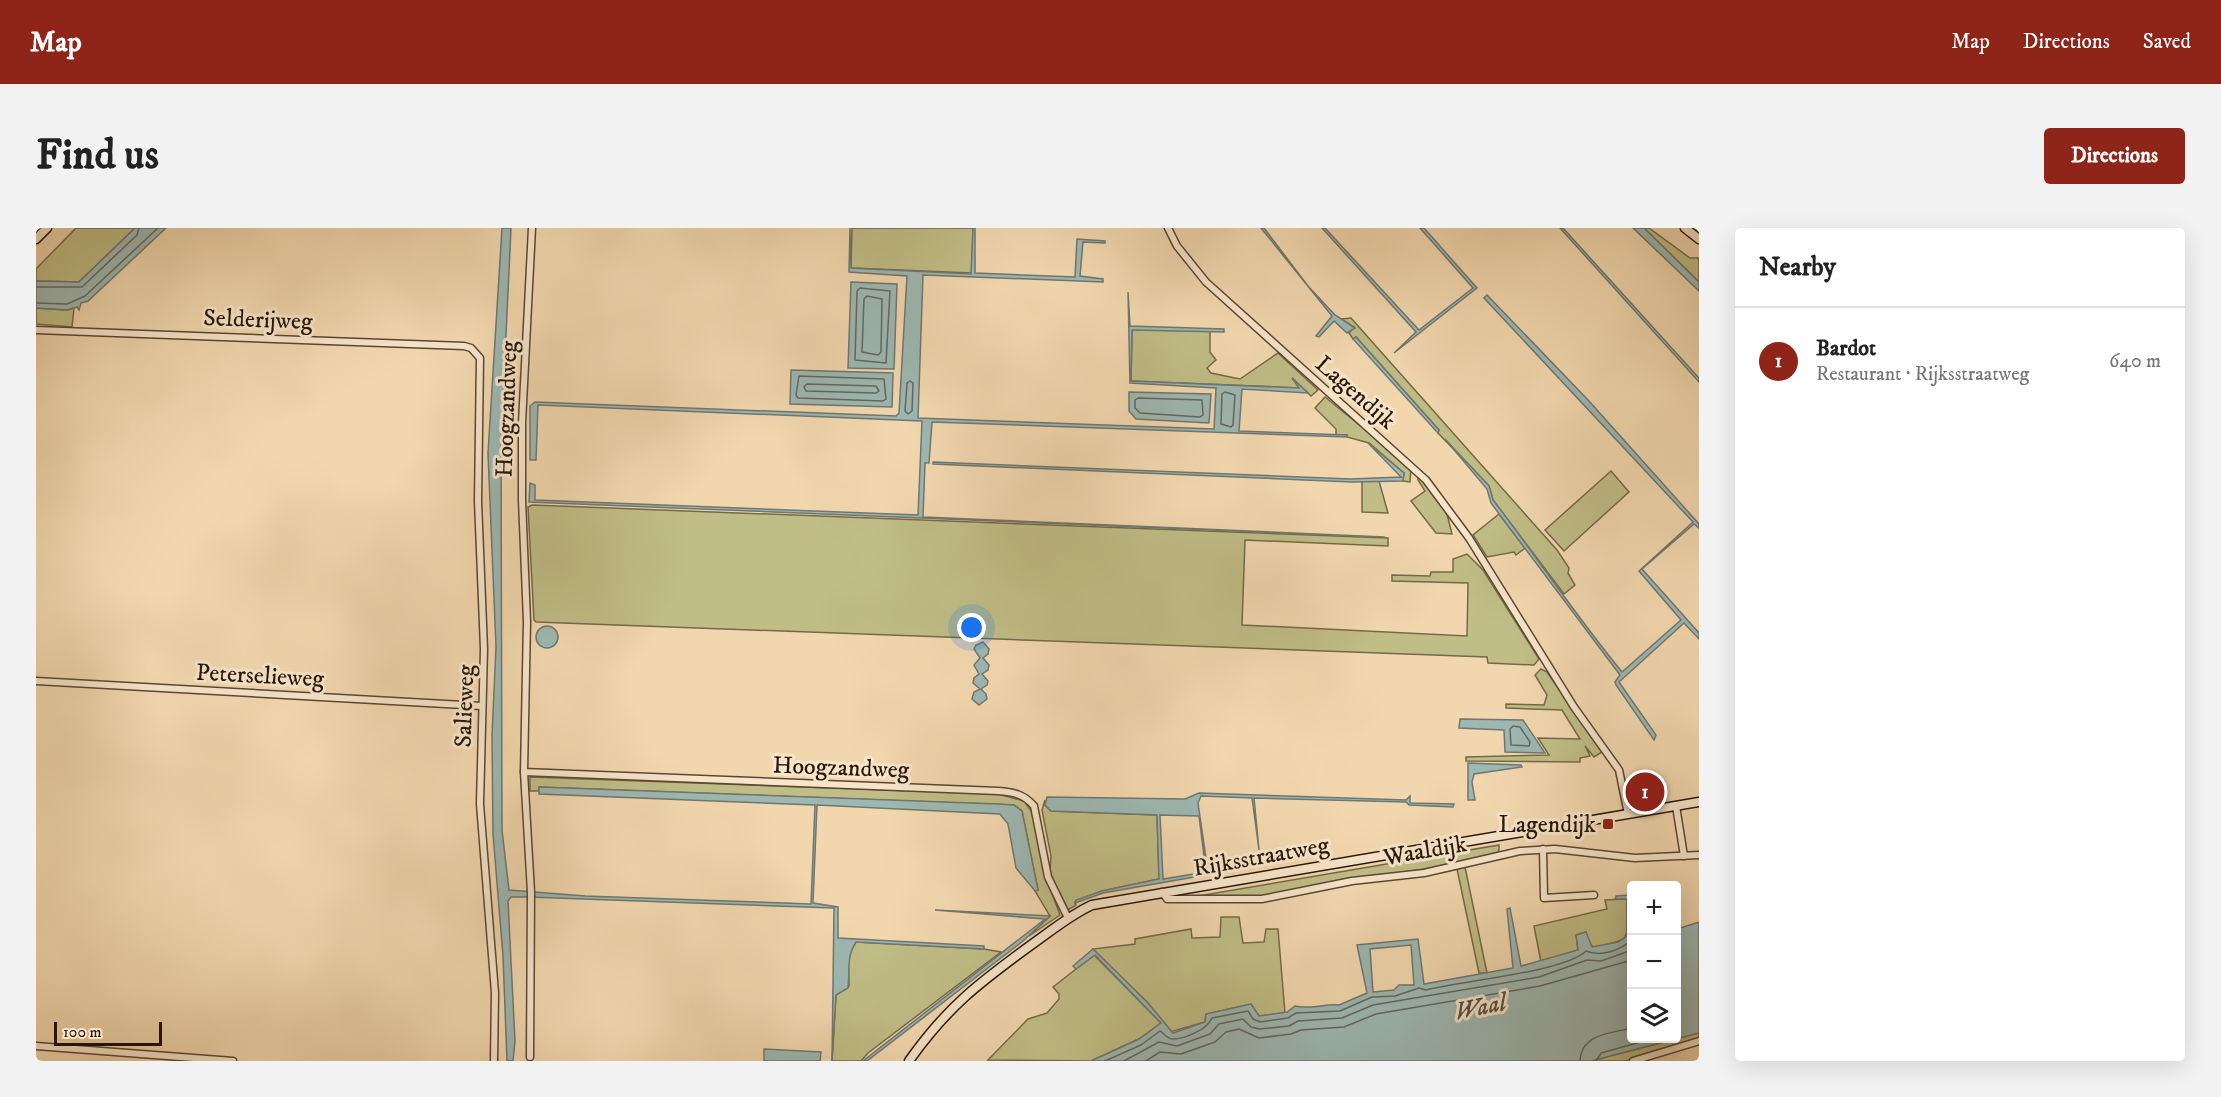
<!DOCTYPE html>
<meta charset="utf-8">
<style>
body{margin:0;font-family:"IM FELL DW Pica",serif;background:#f2f2f2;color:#222}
.controls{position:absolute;right:18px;bottom:18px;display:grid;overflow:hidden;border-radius:6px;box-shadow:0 6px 24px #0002}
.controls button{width:54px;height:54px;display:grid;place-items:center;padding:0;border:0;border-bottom:2px solid #e0e0e0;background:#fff;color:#222;font:30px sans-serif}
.scale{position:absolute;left:18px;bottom:15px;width:108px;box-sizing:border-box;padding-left:6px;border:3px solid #29160b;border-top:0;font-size:16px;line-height:21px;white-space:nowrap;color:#29160b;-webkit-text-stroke:4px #f7e5ca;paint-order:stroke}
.you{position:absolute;left:936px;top:400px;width:21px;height:21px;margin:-15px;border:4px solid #fff;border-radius:50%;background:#1a73e8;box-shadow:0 0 0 9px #1a73e833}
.badge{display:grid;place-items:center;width:39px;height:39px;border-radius:50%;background:#8f2418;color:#fff;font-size:20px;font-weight:700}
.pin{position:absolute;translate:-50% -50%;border:3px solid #fff;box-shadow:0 2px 6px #0006}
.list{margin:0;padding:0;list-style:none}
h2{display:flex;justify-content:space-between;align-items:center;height:78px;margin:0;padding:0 24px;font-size:26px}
h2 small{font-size:20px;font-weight:400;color:#767676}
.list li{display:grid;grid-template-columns:39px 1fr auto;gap:18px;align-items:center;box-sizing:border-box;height:108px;padding:0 24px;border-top:2px solid #e0e0e0}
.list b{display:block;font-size:22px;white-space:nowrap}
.list p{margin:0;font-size:20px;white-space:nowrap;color:#767676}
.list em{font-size:20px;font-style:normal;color:#767676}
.icon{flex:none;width:33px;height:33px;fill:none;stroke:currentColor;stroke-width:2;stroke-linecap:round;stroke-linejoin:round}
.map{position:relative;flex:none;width:1663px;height:833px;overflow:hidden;border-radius:6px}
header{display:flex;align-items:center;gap:36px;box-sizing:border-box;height:84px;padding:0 30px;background:#8f2418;color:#fff}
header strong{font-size:28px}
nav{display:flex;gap:33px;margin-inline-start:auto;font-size:21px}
.intro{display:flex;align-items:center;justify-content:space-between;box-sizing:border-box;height:144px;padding:0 36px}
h1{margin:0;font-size:42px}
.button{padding:15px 27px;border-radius:6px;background:#8f2418;color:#fff;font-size:21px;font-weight:700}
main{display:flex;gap:36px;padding:0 36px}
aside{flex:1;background:#fff;border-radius:6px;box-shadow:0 6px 24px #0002}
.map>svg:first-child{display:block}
.green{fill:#c0bd86;stroke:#746a48;stroke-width:1.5}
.water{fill:#9db8b3;stroke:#6f7770;stroke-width:1.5;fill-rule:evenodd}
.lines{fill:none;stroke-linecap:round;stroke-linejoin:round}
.shore{stroke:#63675f;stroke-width:1.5}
.street-casing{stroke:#5b4634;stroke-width:9}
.secondary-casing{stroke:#29160b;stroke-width:11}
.street{stroke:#f7e5ca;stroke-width:6}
.secondary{stroke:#f7e5ca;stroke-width:8}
.poi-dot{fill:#8f2418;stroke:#f7e5ca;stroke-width:2}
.labels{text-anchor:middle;stroke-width:6;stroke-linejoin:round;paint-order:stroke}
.street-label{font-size:24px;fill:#29160b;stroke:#f7e5ca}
.poi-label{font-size:24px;fill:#29160b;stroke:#f7e5ca;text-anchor:end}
.water-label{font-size:26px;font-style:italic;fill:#524f46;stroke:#f7e5ca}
</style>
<header>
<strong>Map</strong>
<nav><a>Map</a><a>Directions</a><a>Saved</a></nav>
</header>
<div class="intro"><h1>Find us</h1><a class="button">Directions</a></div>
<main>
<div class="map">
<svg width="1663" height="833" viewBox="0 0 1663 833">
<rect width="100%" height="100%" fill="#f2d7ae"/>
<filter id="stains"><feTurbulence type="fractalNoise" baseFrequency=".00333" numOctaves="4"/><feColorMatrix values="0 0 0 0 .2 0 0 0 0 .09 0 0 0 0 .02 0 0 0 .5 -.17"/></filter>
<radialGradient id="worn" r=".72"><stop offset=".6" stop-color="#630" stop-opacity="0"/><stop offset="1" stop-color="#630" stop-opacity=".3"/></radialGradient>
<g class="green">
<polygon points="40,0 99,0 43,54 0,53 0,41"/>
<polygon points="816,0 937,0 936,45 815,40"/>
<polygon points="1608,0 1613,0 1654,30 1663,30 1663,54"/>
<polygon points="0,80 31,82 38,80 36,99 0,96"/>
<polygon points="1315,90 1521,322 1533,340 1532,345 1539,357 1528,366 1457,272 1453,258 1402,205 1403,202 1320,109 1317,111 1313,105 1318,99 1305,91"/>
<polygon points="1096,102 1174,103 1174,124 1180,132 1171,140 1175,145 1204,151 1242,125 1282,162 1275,168 1256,150 1264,160 1095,153"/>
<polygon points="1289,169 1375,239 1374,254 1367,253 1368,245 1333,215 1311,209 1311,207 1300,207 1300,201 1279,180"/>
<polygon points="1575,243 1593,264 1528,323 1509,302"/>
<polygon points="1382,247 1411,286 1416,306 1400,305 1375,273 1389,263 1382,252"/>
<polygon points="1326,253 1343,253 1352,285 1326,284"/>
<polygon points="496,277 1352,310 1352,318 1209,312 1206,397 1431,408 1432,355 1356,353 1356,347 1394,348 1395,344 1417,344 1417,331 1431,326 1447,342 1503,431 1498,437 1452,435 1451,429 500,394 498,392 492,279"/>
<polygon points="1463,286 1489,320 1480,327 1478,324 1451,329 1437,307"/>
<polygon points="1505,441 1511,444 1566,524 1558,529 1549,518 1554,528 1544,530 1544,534 1430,533 1430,529 1513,527 1502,510 1544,511 1526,482 1470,480 1470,476 1508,477 1511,467 1499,447"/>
<polygon points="494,549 962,566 988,573 998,587 1009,647 1024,687 993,708 1014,688 999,663 1002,662 986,583 978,577 503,559 503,563 494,563"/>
<polygon points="1009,572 1009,577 1015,583 1121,587 1123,651 1066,663 1039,674 1040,677 1032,682 1014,645 1015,628 1006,582"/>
<polygon points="1463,617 1463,624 1416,637 1285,656 1257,664 1216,669 1150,670"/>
<polygon points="1429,639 1451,745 1443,745 1421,641"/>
<polygon points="1591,671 1591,704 1588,711 1560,721 1554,716 1550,704 1540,707 1542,722 1505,734 1498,698 1571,681 1569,672"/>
<polygon points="1185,689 1203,689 1207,715 1228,714 1230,701 1242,701 1249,785 1223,788 1215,776 1170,786 1169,794 1134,804 1112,775 1057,721 1099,716 1099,711 1155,701 1156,710 1184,709"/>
<polygon points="820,714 948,721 965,724 832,825 825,833 796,833 800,767 813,758 812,729"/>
<polygon points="1058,727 1125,795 1103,811 1055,833 952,832 992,791 1011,785 1023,771 1023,766 1017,759"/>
<polygon points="1663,805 1663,812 1589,833 1555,833"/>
</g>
<g class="water">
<polygon points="99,0 130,0 52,73 45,75 43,82 41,79 31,82 0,80 0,53 43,54"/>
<path d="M466,0h9l-10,213 1,389 7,60 76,6 226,8 4,-99 -276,-11v-7l459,17 16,1 8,6 16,79 -3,1 -19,-23 -8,-44 -8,-10 -183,-9 -4,98 25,4v31l146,8v3l-128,-7c-10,15 -6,29 -8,46l-12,7 -4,66 2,-153 -306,-11h-17l-3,4 7,140 -2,20h-6l-4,-105 -10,-122 -1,-98 4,-89 -8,-194z"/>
<polygon points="814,0 815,40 935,46 937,0 939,0 939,45 1039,49 1041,11 1069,13 1069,15 1047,14 1044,48 1067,51 1067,54 887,47 882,190 1178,201 1180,160 1094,155 1092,64 1094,98 1188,101 1188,104 1096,102 1095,153 1263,160 1256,150 1272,165 1206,161 1203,203 1311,207 1311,209 896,194 893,235 889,235 887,289 1349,309 493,274 494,255 499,257 499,272 882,287 886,193 502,177 500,232 494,232 494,178 499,174 860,188 863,185 871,48 813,44"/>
<polygon points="1225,0 1228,0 1272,58 1299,87 1319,100 1311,105 1298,93 1283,109 1280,108 1296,88"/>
<polygon points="1286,0 1289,0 1383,102 1437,60 1384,0 1388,0 1441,60 1358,125 1380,104"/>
<polygon points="1524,0 1527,0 1663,150 1663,154"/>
<polygon points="1597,0 1608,0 1663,54 1663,63"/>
<polygon points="815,54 861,56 858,141 812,140"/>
<path d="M1451,67l102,106 110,123v4l-5,-4 -52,45 57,64v6l-15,-16 -65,59 37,53 -2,5 -38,-55 -1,-3 5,-7 -129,-172 -4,-14 -42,-50 44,47 4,14c44,57 83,116 129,172l59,-52 -42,-49 54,-49 -209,-224z"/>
<polygon points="1320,109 1403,202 1402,205 1317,111"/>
<polygon points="755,142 857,145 856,179 754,176"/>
<polygon points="1093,164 1175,166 1173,195 1100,191 1093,183"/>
<polygon points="1332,215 1368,245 1367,253 1316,254 897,236 897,234 1314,251 1365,249"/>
<circle cx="511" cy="409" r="11"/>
<polygon points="947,414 953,421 952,426 947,430 953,437 952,442 946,446 952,453 951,457 945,461 950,466 951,471 943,477 936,471 938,464 944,461 937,455 938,450 943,446 938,437 944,430 938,421 940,417"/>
<polygon points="1424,491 1487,492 1509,525 1469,524 1468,502 1423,500"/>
<polygon points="1432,535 1485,537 1486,539 1438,546 1436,554 1439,572 1432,572"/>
<path d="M1163,565l207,7 4,-4v7l44,1 -1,3 -44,-2 -3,-3 -152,-4 5,52 -7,-52 -51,-2 -3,7 10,69 38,-4 -143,25 -28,10 1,-3 26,-9 57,-12 -2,-64 -106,-4 -6,-6 2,-8 138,2zM1124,587l39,1 7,56 -43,7z"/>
<path d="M1594,667l2,143h44l1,-109 22,-7v111l-108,28h-500l48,-22 22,-16 -66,-68 -19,14 -3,-3 20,-17 55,54 25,30 32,-11 1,-8 45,-10 8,12 28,-4 8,-6c15,4 31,-3 44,-1l28,-12 -10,-48 61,-6 6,45 89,-16 -6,-59 3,-1 11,58 57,-16 -2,-15 10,-3 6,15 26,-5 9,-6v-37h-12l1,-3zM1375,717l3,40h-15l-5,5 -21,2 -3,-43z"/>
<polygon points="899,682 1014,688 987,713 831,833 827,833 1009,691"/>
<polygon points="728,821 785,824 784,833 728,833"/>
</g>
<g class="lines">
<g class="shore">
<polyline points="0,59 46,59 101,7 103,0"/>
<polygon points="824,60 854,63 850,135 819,132 821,63"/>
<polygon points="831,68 846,71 845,124 842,127 826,124 828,71"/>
<polyline points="0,75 31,76 49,68 122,0"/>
<polygon points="763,148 848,151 850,171 847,173 762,170 760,167"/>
<polygon points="874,153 877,155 876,183 872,186 869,183 871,155"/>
<polygon points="771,156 840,158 843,163 840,165 770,163 768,159"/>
<polygon points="1189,164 1199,167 1197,197 1195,199 1185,196 1186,166"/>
<polygon points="1102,170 1166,172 1167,187 1164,189 1104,185 1099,180 1099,172"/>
<polygon points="1477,498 1484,499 1494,514 1493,518 1475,517 1474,501"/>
<path d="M1069,833l36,-16 19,-14c4,2 7,8 13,8 12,0 35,-10 39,-21l36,-7 5,8 7,3 28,-4 8,-5 44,-2 32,-14 23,-1 24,-8 7,2c34,-9 139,-18 160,-39 14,6 35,0 46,-12"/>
<polyline points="1088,833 1123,814 1141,818 1174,806 1183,796 1207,791 1215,799 1223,801 1253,798 1262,793 1306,790 1337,777 1503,749 1551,732 1565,733 1596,722"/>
<polyline points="1110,833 1124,824 1145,826 1179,814 1190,804 1203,801 1223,810 1255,806 1265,802 1308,799 1340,786 1504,758 1596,732"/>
<path d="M1544,833c1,-27 31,-28 52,-33"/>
<polyline points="1560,833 1565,825 1619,810"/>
</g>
<g class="street-casing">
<g id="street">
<path d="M496,0l-10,195v77l5,121 -3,151 474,19c15,1 26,3 36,15l14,71 20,41"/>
<polyline points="1132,0 1141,18 1170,54 1390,252 1433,310 1538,479 1583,542 1592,586"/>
<polyline points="0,102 428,118 435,120 444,130 442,273 448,421 444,576 459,765 458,833"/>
<polyline points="0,453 445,478"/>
<polyline points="488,544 495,664 494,829"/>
<polyline points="1640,578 1648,628"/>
<polyline points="1507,621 1508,670 1558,667"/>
<polyline points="1126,664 1131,671 1226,671 1316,653 1388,645 1484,623 1519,621 1599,630 1663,627"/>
<polyline points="0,818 197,833"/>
<polyline points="1597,833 1663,813"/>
</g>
</g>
<g class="secondary-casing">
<g id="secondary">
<polyline points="1649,0 1663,11"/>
<polyline points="0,11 11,0"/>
<path d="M873,833c38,-54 70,-78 122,-116 20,-14 39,-30 61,-40l607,-103"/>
</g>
</g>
<use href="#street" class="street"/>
<use href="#secondary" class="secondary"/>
</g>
<rect class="poi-dot" x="1566" y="590" width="12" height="12" rx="3"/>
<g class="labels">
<g class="street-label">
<text transform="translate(222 91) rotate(2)" y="8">Selderijweg</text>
<text transform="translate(1320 164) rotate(41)" y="8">Lagendijk</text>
<text transform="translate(470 181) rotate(-88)" y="8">Hoogzandweg</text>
<text transform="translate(224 447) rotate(3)" y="8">Peterselieweg</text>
<text transform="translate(428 478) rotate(-88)" y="8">Salieweg</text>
<text transform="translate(805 539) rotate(2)" y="8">Hoogzandweg</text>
<text transform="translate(1389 622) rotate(-10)" y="8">Waaldijk</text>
<text transform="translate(1225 628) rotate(-10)" y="8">Rijksstraatweg</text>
</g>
<g class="poi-label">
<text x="1560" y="604">Lagendijk</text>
</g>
<g class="water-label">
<text transform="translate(1444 778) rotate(-12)" y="9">Waal</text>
</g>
</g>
<rect width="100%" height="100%" filter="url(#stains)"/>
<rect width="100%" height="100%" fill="url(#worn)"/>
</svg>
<div class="controls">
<button>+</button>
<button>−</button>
<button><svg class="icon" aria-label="layers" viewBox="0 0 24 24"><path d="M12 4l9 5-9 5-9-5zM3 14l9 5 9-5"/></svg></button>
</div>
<div class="scale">100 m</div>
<div class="you"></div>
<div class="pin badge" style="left:1609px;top:564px">1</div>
</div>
<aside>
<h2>Nearby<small></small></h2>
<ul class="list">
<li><span class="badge">1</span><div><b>Bardot</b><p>Restaurant · Rijksstraatweg</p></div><em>640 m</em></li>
</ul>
</aside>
</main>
